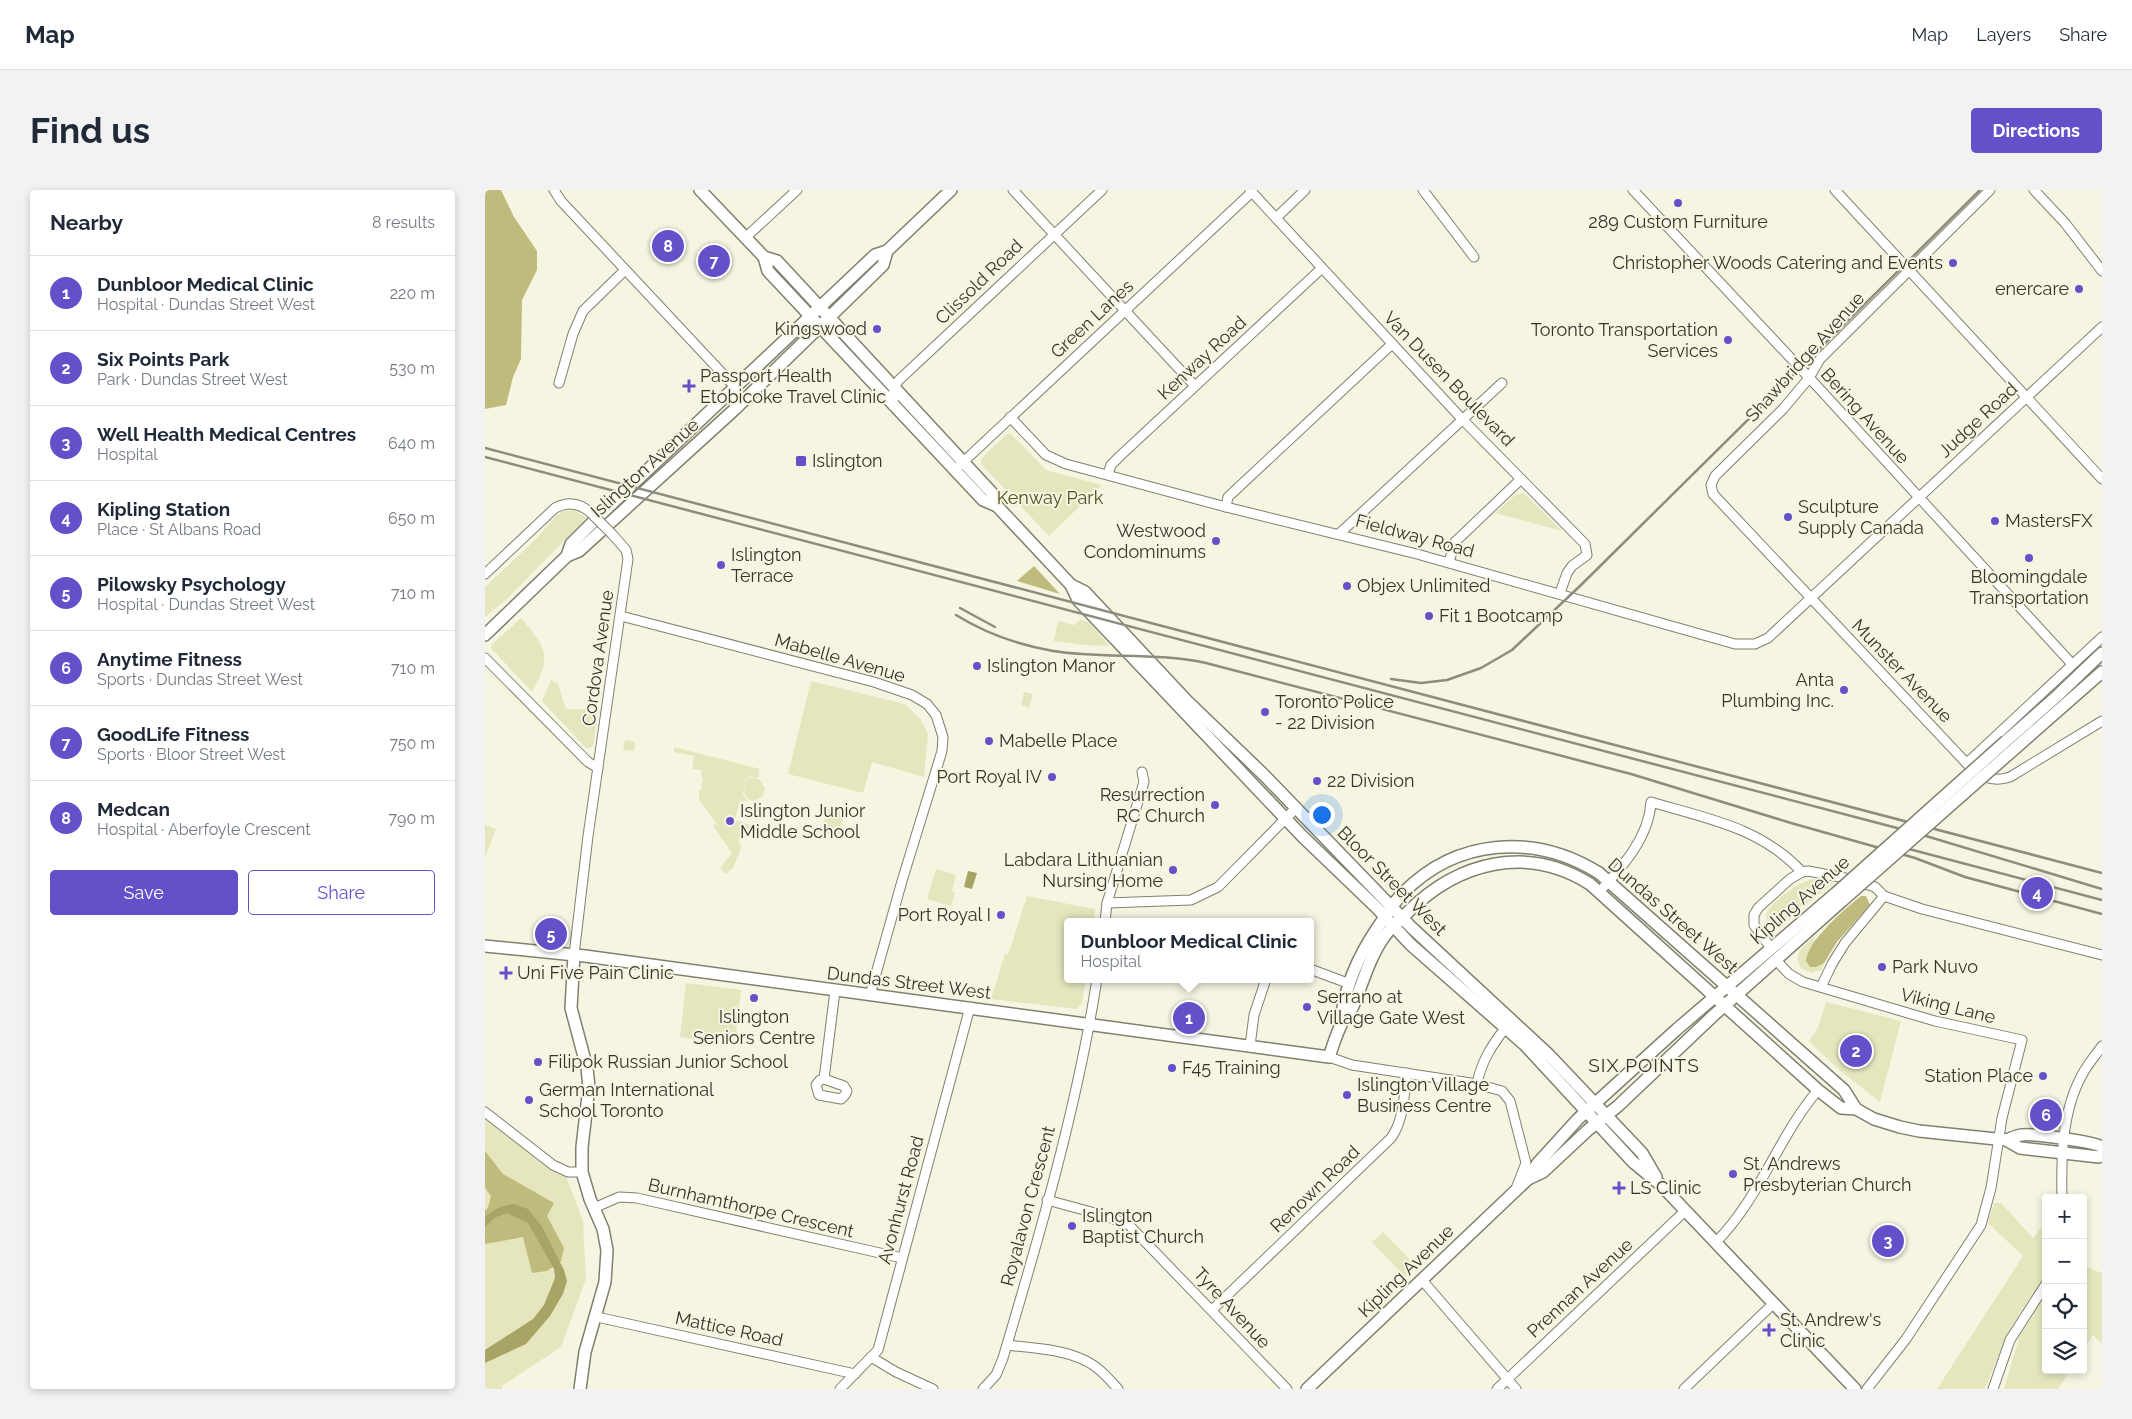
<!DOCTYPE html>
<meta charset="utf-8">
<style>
body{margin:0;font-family:Raleway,sans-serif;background:#f2f2f3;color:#1f2937}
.controls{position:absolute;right:15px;bottom:15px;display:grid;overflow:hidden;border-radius:5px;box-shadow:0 2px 8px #0003}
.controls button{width:45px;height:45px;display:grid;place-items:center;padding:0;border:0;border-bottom:1px solid #e0e1e3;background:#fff;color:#1f2937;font:25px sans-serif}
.you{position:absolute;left:836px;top:624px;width:18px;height:18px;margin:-12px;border:4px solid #fff;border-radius:50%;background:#1a73e8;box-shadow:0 0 0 8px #1a73e833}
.badge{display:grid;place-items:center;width:32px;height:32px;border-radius:50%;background:#6550ca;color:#fff;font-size:16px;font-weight:700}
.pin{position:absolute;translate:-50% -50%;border:2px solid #fff;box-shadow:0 1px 5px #0006}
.popup{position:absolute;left:579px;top:728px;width:250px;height:65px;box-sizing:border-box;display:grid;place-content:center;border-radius:5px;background:#fff;filter:drop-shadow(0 1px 4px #0005);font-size:16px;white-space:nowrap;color:#747a83}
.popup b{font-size:19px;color:#1f2937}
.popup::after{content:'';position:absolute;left:50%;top:100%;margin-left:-10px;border:10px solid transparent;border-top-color:#fff}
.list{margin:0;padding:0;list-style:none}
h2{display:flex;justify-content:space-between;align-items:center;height:65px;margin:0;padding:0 20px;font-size:21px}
h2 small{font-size:16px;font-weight:400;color:#747a83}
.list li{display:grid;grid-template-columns:32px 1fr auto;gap:15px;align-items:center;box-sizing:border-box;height:75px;padding:0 20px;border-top:1px solid #e0e1e3}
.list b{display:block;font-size:19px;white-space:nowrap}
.list p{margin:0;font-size:16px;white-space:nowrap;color:#747a83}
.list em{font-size:16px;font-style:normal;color:#747a83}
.actions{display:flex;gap:10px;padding:15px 20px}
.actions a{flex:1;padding:11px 0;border:1px solid #6550ca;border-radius:5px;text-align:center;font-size:18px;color:#6550ca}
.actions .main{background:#6550ca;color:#fff}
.icon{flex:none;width:28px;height:28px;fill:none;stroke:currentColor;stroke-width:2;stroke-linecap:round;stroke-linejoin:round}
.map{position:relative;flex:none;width:1617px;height:1199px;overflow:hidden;border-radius:5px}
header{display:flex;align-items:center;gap:30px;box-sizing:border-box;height:70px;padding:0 25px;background:#fff;border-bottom:1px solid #e0e1e3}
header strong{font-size:24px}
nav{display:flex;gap:28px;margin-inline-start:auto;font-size:18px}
.intro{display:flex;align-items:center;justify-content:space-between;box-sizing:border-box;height:120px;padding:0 30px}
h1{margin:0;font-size:35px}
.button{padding:12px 22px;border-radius:5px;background:#6550ca;color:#fff;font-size:18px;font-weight:700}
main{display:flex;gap:30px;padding:0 30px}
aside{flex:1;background:#fff;border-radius:5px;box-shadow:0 2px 8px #0003}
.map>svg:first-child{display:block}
.green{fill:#e6e6be}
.forest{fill:#bebb7c}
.water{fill:#a7a566}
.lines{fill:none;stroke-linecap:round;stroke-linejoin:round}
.minor-casing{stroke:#81806f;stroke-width:11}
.major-casing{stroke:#81806f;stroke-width:14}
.minor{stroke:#fff;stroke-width:9}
.major{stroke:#fff;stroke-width:11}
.rail{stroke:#8c8c7f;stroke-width:2.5}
.minor-bridge-casing{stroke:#81806f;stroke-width:11;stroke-linecap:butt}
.major-bridge-casing{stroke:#81806f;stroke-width:14;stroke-linecap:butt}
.minor-bridge{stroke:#fff;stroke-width:9}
.major-bridge{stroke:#fff;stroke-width:11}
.poi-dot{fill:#6550ca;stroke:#f6f5e2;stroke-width:2}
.labels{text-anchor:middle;stroke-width:4;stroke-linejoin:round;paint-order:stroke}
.poi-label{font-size:18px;fill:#35352e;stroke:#f6f5e2;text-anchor:start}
.street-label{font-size:18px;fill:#35352e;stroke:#f6f5e2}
.park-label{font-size:18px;fill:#514f1e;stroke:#f6f5e2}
.neighbourhood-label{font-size:19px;letter-spacing:1px;fill:#35352e;stroke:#f6f5e2}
</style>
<header>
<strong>Map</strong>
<nav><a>Map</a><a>Layers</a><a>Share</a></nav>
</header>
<div class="intro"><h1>Find us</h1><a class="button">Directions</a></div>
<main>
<aside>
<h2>Nearby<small>8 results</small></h2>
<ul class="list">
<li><span class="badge">1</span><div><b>Dunbloor Medical Clinic</b><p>Hospital · Dundas Street West</p></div><em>220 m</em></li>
<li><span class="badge">2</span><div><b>Six Points Park</b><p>Park · Dundas Street West</p></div><em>530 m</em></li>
<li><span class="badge">3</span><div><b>Well Health Medical Centres</b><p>Hospital</p></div><em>640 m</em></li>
<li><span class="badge">4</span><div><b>Kipling Station</b><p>Place · St Albans Road</p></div><em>650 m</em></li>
<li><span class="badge">5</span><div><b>Pilowsky Psychology</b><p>Hospital · Dundas Street West</p></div><em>710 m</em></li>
<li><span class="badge">6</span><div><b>Anytime Fitness</b><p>Sports · Dundas Street West</p></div><em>710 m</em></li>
<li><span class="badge">7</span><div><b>GoodLife Fitness</b><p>Sports · Bloor Street West</p></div><em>750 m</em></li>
<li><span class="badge">8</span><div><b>Medcan</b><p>Hospital · Aberfoyle Crescent</p></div><em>790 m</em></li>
</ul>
<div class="actions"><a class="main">Save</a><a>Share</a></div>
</aside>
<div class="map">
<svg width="1617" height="1199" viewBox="0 0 1617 1199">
<rect width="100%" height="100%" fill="#f6f5e2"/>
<g class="green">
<polygon points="523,243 526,244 561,280 617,295 564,346 496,274 496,269"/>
<polygon points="1037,303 1041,305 1077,341 1010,323 1029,306"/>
<polygon points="89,320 101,328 21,410 0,427 0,397 52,348 71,326 78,321"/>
<path d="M36,428c25,30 32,37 11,74l-41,-44 1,-4z"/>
<polygon points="596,430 604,432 624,456 599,455 569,451 573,431 589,435"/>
<polygon points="66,490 73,494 81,519 112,520 109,554 105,558 101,558 57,511"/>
<polygon points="326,491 420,514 436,530 443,544 439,587 387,572 378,603 303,584"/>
<polygon points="539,502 548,504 544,518 536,515"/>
<polygon points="140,550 150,552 149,561 138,560"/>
<polygon points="189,557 275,579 273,588 265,586 261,589 258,604 263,611 255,611 250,630 281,640 277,649 256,646 254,653 257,656 248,678 241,684 235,678 247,663 228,636 231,633 214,609 214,600 216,600 218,588 216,587 217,580 207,579 209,566 189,562"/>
<polygon points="266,587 275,590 280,598 278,606 269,611 264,610 259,602 262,589"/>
<polygon points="361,614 366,623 358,630 353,649 337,642 341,619 352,620"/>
<polygon points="0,635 11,639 0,667"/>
<polygon points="451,679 471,685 467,701 470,702 466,716 442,709"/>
<path d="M1330,689l19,4 -58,43h-5c-3,-3 -5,-6 -5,-10 2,-14 37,-37 49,-37z"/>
<polygon points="542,706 610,719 609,732 583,732 583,789 601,789 597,813 592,819 506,809 520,764 523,765"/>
<polygon points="1329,747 1331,750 1323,762 1339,773 1344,766 1336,780 1326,783 1316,778 1312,769 1315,760"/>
<polygon points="201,793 256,800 251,844 231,842 230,852 195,847"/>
<polygon points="1341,812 1416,831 1395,912 1354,880 1324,851 1333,838"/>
<polygon points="0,927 72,983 81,986 98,1031 101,1089 76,1157 17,1196 17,1199 0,1199"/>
<polygon points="1509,1013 1516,1013 1548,1048 1561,1032 1561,1085 1524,1140 1500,1199 1452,1199 1538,1066 1503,1033"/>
<polygon points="898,1042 931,1076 920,1087 887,1052"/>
<polygon points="1598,1076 1617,1083 1617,1154 1608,1145 1598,1160"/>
<polygon points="1561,1105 1561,1180 1585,1180 1573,1199 1519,1199 1535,1145"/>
</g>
<g class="forest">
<polygon points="0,0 16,0 29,27 52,61 52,80 37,110 36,169 28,187 21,215 0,219"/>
<polygon points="549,376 575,404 532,391"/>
<path d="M1376,706h5l4,9 -33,37 -13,21 -8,4h-6l-4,-6c1,-20 40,-53 55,-65z"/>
<polygon points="0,961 18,984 69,1013 62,1026 79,1058 76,1071 62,1081 47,1083 38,1047 0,1054 0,1020 3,1018 6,1006 0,998"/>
</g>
<g class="water">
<polygon points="483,681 492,683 487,699 479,697"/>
<polygon points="29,1014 43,1019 56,1035 79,1080 82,1091 78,1104 65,1126 41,1154 0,1173 0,1160 48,1129 59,1115 70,1088 69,1079 43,1033 22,1023 9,1028 0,1037 0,1026 15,1017"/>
</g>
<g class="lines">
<g class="minor-casing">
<g id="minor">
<polyline points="69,0 76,11 251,198 249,220"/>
<polyline points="528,0 710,196"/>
<polyline points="765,0 977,229 1100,354 1102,365 1087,376 1082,383 1075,403"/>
<polyline points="938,0 989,67"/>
<polyline points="1148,0 1331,195 1587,474"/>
<polyline points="1350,0 1617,289"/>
<path d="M1505,0l-170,169 -11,19 -26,31 -68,67 -4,9 2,9 258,274c11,10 24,14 39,9l92,-56"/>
<polyline points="1549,0 1580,33 1617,81"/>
<polyline points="791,28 820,0"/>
<polyline points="260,48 312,0"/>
<polyline points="74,193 88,144 98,121 140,80"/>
<polyline points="408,216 409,197 414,190 617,0"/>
<polyline points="525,227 561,265 581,274 741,317 932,364 1250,454 1270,454 1283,448 1617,137"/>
<polyline points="475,275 767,2"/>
<polyline points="623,284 626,275 635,266 837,78"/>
<polyline points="741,317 743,307 907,154"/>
<polyline points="855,343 1017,193"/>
<polyline points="964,372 970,352 1036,289"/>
<path d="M0,384l70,-66c13,-7 25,-5 36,5"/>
<polyline points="136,426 389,492 427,505 442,514 451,525 458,547 457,561 417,691 385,805"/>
<polyline points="0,468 103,572 113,578"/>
<polyline points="1482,573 1617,447"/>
<path d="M1114,702c23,-25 50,-54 52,-90 57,17 109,25 151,70"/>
<polyline points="622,713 706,710 733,697 810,619"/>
<polyline points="620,732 622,713 659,592 657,582"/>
<polyline points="1286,758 1269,735 1269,725 1273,718 1305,689 1317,682 1323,681 1360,688 1390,697 1399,706 1437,719 1617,765"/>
<polyline points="89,765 103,646 143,369 141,360 127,344"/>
<polyline points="1291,770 1304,784 1318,792 1450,831 1537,850 1517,928 1506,998 1496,1035 1421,1149 1382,1199"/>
<polyline points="825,779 865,794"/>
<polyline points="1336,797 1347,774 1360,753 1399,706"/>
<polyline points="765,856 769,825 781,789"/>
<polyline points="844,867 867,875 992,894 1017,901 1025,911 1041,973 1032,996"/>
<polyline points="339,889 350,801"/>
<polygon points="339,889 359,896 362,901 360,905 356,909 334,905 331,895 335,890"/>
<path d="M992,894c4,-22 15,-39 29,-57"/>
<polyline points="0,922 68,975 83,982 97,982"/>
<path d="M1577,1008c-1,-40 0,-87 20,-123 5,-10 13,-19 20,-29"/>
<polyline points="562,1010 621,1026 644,1035 802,1199"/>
<polyline points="109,1018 134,1007 152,1008 417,1068"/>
<path d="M1231,1052c44,-44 62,-105 102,-152"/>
<polyline points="937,1090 1031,1199"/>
<path d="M727,1120l179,-172c13,-18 13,-43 16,-65"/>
<polyline points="112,1127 370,1184"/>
<path d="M522,1155c25,3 56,4 79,16 13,6 23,18 32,28"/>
<polyline points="386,1167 411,1182 448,1199"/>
<polyline points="355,1199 393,1160 485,817"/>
<path d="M498,1199l13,-14 7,-17c37,-124 74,-251 94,-379"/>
<polyline points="1012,1199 1200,1021"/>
<polyline points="1199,1199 1289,1113"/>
<polyline points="1508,1199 1525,1150 1561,1094"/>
</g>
</g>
<g class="major-casing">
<g id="major">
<polyline points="215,0 279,67 292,71 507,303 512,316 586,395 593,410 817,646 893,719 925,754 1040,855 1148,972 1176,995 1370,1199"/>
<polyline points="279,67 283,81 498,310 512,316"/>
<polyline points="82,366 86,354 117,323 390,65 402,61 466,0"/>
<polyline points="586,395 600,402 702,511 779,585 927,738 1064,865 1157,963 1171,987"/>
<polyline points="0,445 82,366 94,361 249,220 398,75 402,61"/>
<polyline points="1521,551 1572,506 1617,463"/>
<polyline points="1527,561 1617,482"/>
<path d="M0,756l100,10 744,101c4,-11 7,-22 12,-32 3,-7 9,-12 12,-19 10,-23 16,-48 31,-69 6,-9 16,-17 24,-25 50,-50 119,-68 182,-28l228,206 23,18 15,1 18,10 26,8 19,4 87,9 14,8 79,9 3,-2"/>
<polyline points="89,765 86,818 102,878 104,897 97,957 97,982 105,1009 118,1039 122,1060 120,1092 100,1162 95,1199"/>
<path d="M856,832c3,-34 18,-67 37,-95 8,-11 15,-24 25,-34 54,-55 132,-60 196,-20l245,217 12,19"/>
<path d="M1521,950c5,-2 10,-4 15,-5 9,-2 75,7 81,12"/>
<polyline points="1043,989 1058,982 1103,940 1133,916 1230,824 1358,710"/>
<polyline points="822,1199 1025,1006 1043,989 1053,973 1093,929 1191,840 1351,703"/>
</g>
</g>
<use href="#minor" class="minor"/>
<use href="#major" class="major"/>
<g class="rail">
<polyline points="0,258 1617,683"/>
<polyline points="0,267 1431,643 1617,699"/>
<polyline points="475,418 510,437"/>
<path d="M471,425c29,18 63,30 97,36 51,8 102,1 153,12l425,111 160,49 124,35 50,19 137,37"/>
<polyline points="906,489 936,493 962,490 996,478 1027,460 1096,395 1495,0"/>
<polyline points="1424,659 1617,710"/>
</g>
<g class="minor-bridge-casing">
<polyline id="minor-bridge" points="106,323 127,344"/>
</g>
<g class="major-bridge-casing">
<g id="major-bridge">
<polyline points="1351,703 1521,551"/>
<polyline points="1358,710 1527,561"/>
</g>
</g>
<use href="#minor-bridge" class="minor-bridge"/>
<use href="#major-bridge" class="major-bridge"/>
</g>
<g class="poi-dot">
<circle cx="1193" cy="13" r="5"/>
<circle cx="1468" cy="73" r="5"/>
<circle cx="1594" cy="99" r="5"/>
<circle cx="392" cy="139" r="5"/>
<circle cx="1243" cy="150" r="5"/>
<path d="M201.5 188.5h5v5h5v5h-5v5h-5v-5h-5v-5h5z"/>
<rect x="310" y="265" width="12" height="12" rx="2.5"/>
<circle cx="1303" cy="327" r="5"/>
<circle cx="1510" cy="331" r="5"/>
<circle cx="731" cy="351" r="5"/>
<circle cx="1544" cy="368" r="5"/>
<circle cx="236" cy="375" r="5"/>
<circle cx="862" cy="396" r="5"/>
<circle cx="944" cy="426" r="5"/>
<circle cx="492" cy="476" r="5"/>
<circle cx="1359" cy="500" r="5"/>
<circle cx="780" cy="522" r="5"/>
<circle cx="504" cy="551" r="5"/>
<circle cx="567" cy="587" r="5"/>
<circle cx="832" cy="591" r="5"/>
<circle cx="730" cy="615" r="5"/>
<circle cx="245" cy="631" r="5"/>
<circle cx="688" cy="680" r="5"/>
<circle cx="516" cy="725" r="5"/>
<circle cx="1397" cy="777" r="5"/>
<path d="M18.5 775.5h5v5h5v5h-5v5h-5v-5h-5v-5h5z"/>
<circle cx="269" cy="808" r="5"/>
<circle cx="822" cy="817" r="5"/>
<circle cx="53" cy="872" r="5"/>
<circle cx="687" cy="878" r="5"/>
<circle cx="1558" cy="886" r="5"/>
<circle cx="862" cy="905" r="5"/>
<circle cx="44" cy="910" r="5"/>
<circle cx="1248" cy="984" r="5"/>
<path d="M1131.5 990.5h5v5h5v5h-5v5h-5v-5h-5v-5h5z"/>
<circle cx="587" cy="1036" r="5"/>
<path d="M1281.5 1132.5h5v5h5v5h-5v5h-5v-5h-5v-5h5z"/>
</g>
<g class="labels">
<g class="poi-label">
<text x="1193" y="38" text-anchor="middle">289 Custom Furniture</text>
<text x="1458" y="79" text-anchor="end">Christopher Woods Catering and Events</text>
<text x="1584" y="105" text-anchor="end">enercare</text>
<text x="382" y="145" text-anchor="end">Kingswood</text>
<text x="1233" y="146" text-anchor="end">Toronto Transportation<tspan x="1233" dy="21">Services</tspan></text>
<text x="215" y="192">Passport Health<tspan x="215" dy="21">Etobicoke Travel Clinic</tspan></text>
<text x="327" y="277">Islington</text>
<text x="1313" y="323">Sculpture<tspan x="1313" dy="21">Supply Canada</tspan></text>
<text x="1520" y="337">MastersFX</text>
<text x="721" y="347" text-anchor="end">Westwood<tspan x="721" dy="21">Condominums</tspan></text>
<text x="246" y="371">Islington<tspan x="246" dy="21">Terrace</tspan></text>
<text x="1544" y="393" text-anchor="middle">Bloomingdale<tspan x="1544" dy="21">Transportation</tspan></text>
<text x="872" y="402">Objex Unlimited</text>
<text x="954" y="432">Fit 1 Bootcamp</text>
<text x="502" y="482">Islington Manor</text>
<text x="1349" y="496" text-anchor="end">Anta<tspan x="1349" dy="21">Plumbing Inc.</tspan></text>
<text x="790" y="518">Toronto Police<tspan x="790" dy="21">- 22 Division</tspan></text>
<text x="514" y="557">Mabelle Place</text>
<text x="557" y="593" text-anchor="end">Port Royal IV</text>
<text x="842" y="597">22 Division</text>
<text x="720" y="611" text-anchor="end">Resurrection<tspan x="720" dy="21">RC Church</tspan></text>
<text x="255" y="627">Islington Junior<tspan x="255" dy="21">Middle School</tspan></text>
<text x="678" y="676" text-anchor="end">Labdara Lithuanian<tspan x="678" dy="21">Nursing Home</tspan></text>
<text x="506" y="731" text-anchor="end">Port Royal I</text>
<text x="1407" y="783">Park Nuvo</text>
<text x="32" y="789">Uni Five Pain Clinic</text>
<text x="832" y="813">Serrano at<tspan x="832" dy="21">Village Gate West</tspan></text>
<text x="269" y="833" text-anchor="middle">Islington<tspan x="269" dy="21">Seniors Centre</tspan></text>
<text x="63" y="878">Filipok Russian Junior School</text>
<text x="697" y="884">F45 Training</text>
<text x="1548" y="892" text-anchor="end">Station Place</text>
<text x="872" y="901">Islington Village<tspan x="872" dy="21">Business Centre</tspan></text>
<text x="54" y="906">German International<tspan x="54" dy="21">School Toronto</tspan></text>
<text x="1258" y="980">St. Andrews<tspan x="1258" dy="21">Presbyterian Church</tspan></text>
<text x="1145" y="1004">LS Clinic</text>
<text x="597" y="1032">Islington<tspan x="597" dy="21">Baptist Church</tspan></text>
<text x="1295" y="1136">St. Andrew's<tspan x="1295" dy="21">Clinic</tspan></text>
</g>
<g class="street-label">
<text transform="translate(494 92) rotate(-44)" y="6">Clissold Road</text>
<text transform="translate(607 129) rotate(-43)" y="6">Green Lanes</text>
<text transform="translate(1320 167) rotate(-48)" y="6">Shawbridge Avenue</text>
<text transform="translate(717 168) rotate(-43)" y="6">Kenway Road</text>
<text transform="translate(964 189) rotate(46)" y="6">Van Dusen Boulevard</text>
<text transform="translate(1380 226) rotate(48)" y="6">Bering Avenue</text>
<text transform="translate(1493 230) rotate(-43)" y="6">Judge Road</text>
<text transform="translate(160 278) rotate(-42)" y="6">Islington Avenue</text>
<text transform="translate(930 346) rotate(15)" y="6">Fieldway Road</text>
<text transform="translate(113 468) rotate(-82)" y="6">Cordova Avenue</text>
<text transform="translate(355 468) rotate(16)" y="6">Mabelle Avenue</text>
<text transform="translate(1417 481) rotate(46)" y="6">Munster Avenue</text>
<text transform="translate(907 691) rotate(45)" y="6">Bloor Street West</text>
<text transform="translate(1315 710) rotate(-41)" y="6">Kipling Avenue</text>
<text transform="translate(1188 726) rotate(41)" y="6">Dundas Street West</text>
<text transform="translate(424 793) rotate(7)" y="6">Dundas Street West</text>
<text transform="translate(1463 816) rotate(14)" y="6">Viking Lane</text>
<text transform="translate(830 999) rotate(-44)" y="6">Renown Road</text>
<text transform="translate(416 1010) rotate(-75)" y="6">Avonhurst Road</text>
<text transform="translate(543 1016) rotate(-75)" y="6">Royalavon Crescent</text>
<text transform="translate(266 1018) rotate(13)" y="6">Burnhamthorpe Crescent</text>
<text transform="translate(921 1081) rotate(-44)" y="6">Kipling Avenue</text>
<text transform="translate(1095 1098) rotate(-43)" y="6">Prennan Avenue</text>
<text transform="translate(747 1118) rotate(47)" y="6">Tyre Avenue</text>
<text transform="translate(244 1139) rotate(12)" y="6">Mattice Road</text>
</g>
<g class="park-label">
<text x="565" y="314">Kenway Park</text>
</g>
<g class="neighbourhood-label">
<text x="1159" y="882">SIX POINTS</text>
</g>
</g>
</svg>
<div class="controls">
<button>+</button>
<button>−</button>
<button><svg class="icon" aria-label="locate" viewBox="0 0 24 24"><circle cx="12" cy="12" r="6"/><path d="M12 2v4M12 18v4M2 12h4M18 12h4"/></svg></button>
<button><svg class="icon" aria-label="layers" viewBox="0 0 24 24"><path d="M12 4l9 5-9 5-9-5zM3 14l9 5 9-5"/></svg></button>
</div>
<div class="you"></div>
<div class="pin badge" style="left:704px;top:828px">1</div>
<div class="popup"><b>Dunbloor Medical Clinic</b>Hospital</div>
<div class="pin badge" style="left:1371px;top:861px">2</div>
<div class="pin badge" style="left:1403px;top:1051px">3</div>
<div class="pin badge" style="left:1552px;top:703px">4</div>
<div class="pin badge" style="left:66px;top:744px">5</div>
<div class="pin badge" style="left:1561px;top:925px">6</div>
<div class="pin badge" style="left:229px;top:71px">7</div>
<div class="pin badge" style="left:183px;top:56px">8</div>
</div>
</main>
